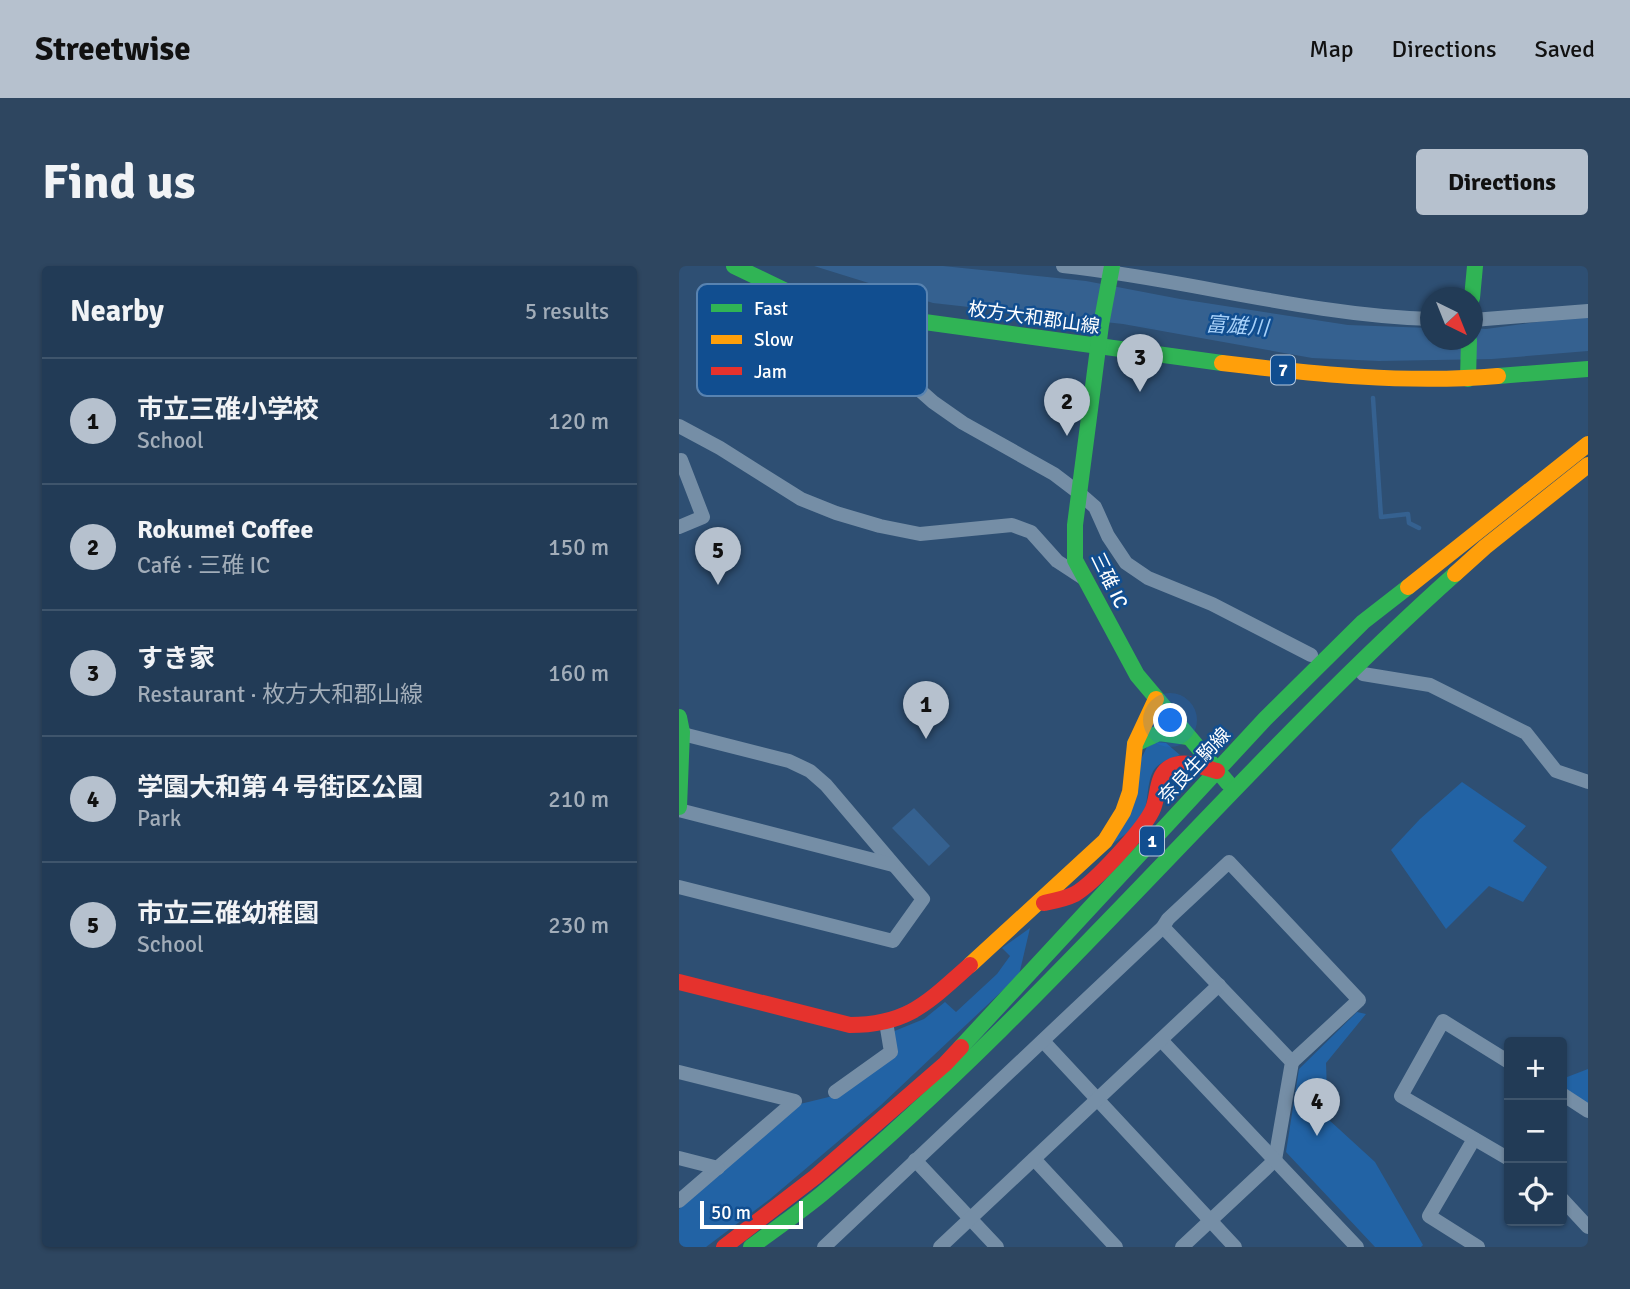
<!DOCTYPE html>
<meta charset="utf-8">
<style>
body{margin:0;font-family:Signika,"Noto Sans JP",sans-serif;background:#2e4660;color:#f1f3f6}
.controls{position:absolute;right:21px;bottom:21px;display:grid;overflow:hidden;border-radius:7px;box-shadow:0 2px 5px #0004}
.controls button{width:63px;height:63px;display:grid;place-items:center;padding:0;border:0;border-bottom:2px solid #3f556c;background:#223b56;color:#f1f3f6;font:35px sans-serif}
.compass{position:absolute;left:741px;top:21px;width:63px;height:63px;border-radius:50%;background:#223b56;box-shadow:0 2px 5px #0004;rotate:137deg}
.scale{position:absolute;left:21px;bottom:18px;width:103px;box-sizing:border-box;padding-left:7px;border:4px solid #fff;border-top:0;font-size:19px;line-height:24px;white-space:nowrap;color:#fff;-webkit-text-stroke:5px #114e90;paint-order:stroke}
.you{position:absolute;left:492px;top:455px;width:24px;height:24px;margin:-18px;border:5px solid #fff;border-radius:50%;background:#1a73e8;box-shadow:0 0 0 10px #1a73e833}
.badge{display:grid;place-items:center;width:46px;height:46px;border-radius:50%;background:#b6c1ce;color:#111;font-size:23px;font-weight:700}
.pin{position:absolute;translate:-50% -58px;filter:drop-shadow(0 2px 4px #0008)}
.pin::after{content:'';position:absolute;top:37px;width:24px;height:21px;background:inherit;clip-path:polygon(0 0,100% 0,50% 100%)}
.list{margin:0;padding:0;list-style:none}
h2{display:flex;justify-content:space-between;align-items:center;height:91px;margin:0;padding:0 28px;font-size:30px}
h2 small{font-size:23px;font-weight:400;color:#a2adb9}
.list li{display:grid;grid-template-columns:46px 1fr auto;gap:21px;align-items:center;box-sizing:border-box;height:126px;padding:0 28px;border-top:2px solid #3f556c}
.list b{display:block;font-size:26px;white-space:nowrap}
.list p{margin:0;font-size:23px;white-space:nowrap;color:#a2adb9}
.list em{font-size:23px;font-style:normal;color:#a2adb9}
.icon{flex:none;width:38px;height:38px;fill:none;stroke:currentColor;stroke-width:2;stroke-linecap:round;stroke-linejoin:round}
.map{position:relative;flex:none;width:909px;height:981px;overflow:hidden;border-radius:7px}
header{display:flex;align-items:center;gap:42px;box-sizing:border-box;height:98px;padding:0 35px;background:#b6c1ce;color:#111}
header strong{font-size:33px}
nav{display:flex;gap:38px;margin-inline-start:auto;font-size:24px}
.intro{display:flex;align-items:center;justify-content:space-between;box-sizing:border-box;height:168px;padding:0 42px}
h1{margin:0;font-size:49px}
.button{padding:18px 32px;border-radius:7px;background:#b6c1ce;color:#111;font-size:24px;font-weight:700}
main{display:flex;gap:42px;padding:0 42px}
aside{flex:1;background:#223b56;border-radius:7px;box-shadow:0 2px 5px #0004}
.map>svg:first-child{display:block}
.green{fill:#2263a5}
.water{fill:#356190}
.lines{fill:none;stroke-linecap:round;stroke-linejoin:round}
.stream{stroke:#356190;stroke-width:4.5}
.street{stroke:#758ea6;stroke-width:14}
.fast{stroke:#30b455;stroke-width:16}
.slow{stroke:#ff9f0a;stroke-width:16}
.jam{stroke:#e5322d;stroke-width:16}
.labels{text-anchor:middle;stroke-width:5;stroke-linejoin:round;paint-order:stroke}
.shield{fill:#114e90;stroke:#b8cade;stroke-width:2}
.shield-label{font-size:18px;font-weight:bold;fill:#fff}
.street-label{font-size:19px;fill:#fff;stroke:#114e90}
.water-label{font-size:21px;font-style:italic;fill:#a8d1f9;stroke:#114e90}
.key{fill:#114e90;stroke:#5883b1;stroke-width:2}
.key-label{font-size:19px;fill:#fff}
</style>
<header>
<strong>Streetwise</strong>
<nav><a>Map</a><a>Directions</a><a>Saved</a></nav>
</header>
<div class="intro"><h1>Find us</h1><a class="button">Directions</a></div>
<main>
<aside>
<h2>Nearby<small>5 results</small></h2>
<ul class="list">
<li><span class="badge">1</span><div><b>市立三碓小学校</b><p>School</p></div><em>120 m</em></li>
<li><span class="badge">2</span><div><b>Rokumei Coffee</b><p>Café · 三碓 IC</p></div><em>150 m</em></li>
<li><span class="badge">3</span><div><b>すき家</b><p>Restaurant · 枚方大和郡山線</p></div><em>160 m</em></li>
<li><span class="badge">4</span><div><b>学園大和第４号街区公園</b><p>Park</p></div><em>210 m</em></li>
<li><span class="badge">5</span><div><b>市立三碓幼稚園</b><p>School</p></div><em>230 m</em></li>
</ul>
</aside>
<div class="map">
<svg width="909" height="981" viewBox="0 0 909 981">
<rect width="100%" height="100%" fill="#2e4f73"/>
<g class="green">
<path d="M476,476l11,1 14,12c-7,3 -14,5 -20,9 -15,9 -10,36 -17,51 -6,13 -25,24 -36,33l35,-91 5,-10z"/>
<polygon points="783,516 847,560 834,575 868,601 844,636 810,620 767,663 712,584 741,553"/>
<polygon points="351,662 340,709 202,839 91,933 27,981 0,981 0,943 121,838 158,829 217,788 213,766 245,753 266,736 277,746 318,708 331,690 323,682"/>
<polygon points="678,746 687,748 647,797 649,853 696,896 744,979 742,981 696,981 607,886 620,803"/>
<polygon points="909,803 909,838 883,820 883,813"/>
</g>
<g class="water">
<polygon points="135,0 264,0 407,15 501,33 669,59 751,62 752,74 794,74 794,62 807,63 909,49 909,85 813,93 700,95 633,92 444,58 254,37"/>
<polygon points="235,542 271,580 250,600 213,562"/>
</g>
<g class="lines">
<polyline class="stream" points="694,132 702,251 729,248 730,257 740,262"/>
<g class="street">
<path d="M384,0c123,13 243,49 368,53"/>
<polyline points="173,46 180,77 217,103 254,136 284,157 375,208 400,227 416,241 429,270 447,297 469,312 533,338 632,389"/>
<polyline points="794,54 909,45"/>
<polyline points="0,160 41,182 122,233 157,247 201,260 241,268 333,259 352,266 378,295 404,312"/>
<polyline points="0,261 24,251 2,194"/>
<polyline points="684,408 751,419 847,467 877,505 909,516"/>
<polyline points="0,467 110,495 131,505 147,519 244,633 214,675 0,621"/>
<polyline points="0,544 214,599"/>
<polyline points="484,661 613,796 596,894 503,981"/>
<polyline points="482,774 678,981"/>
<polyline points="364,775 556,981"/>
<polyline points="830,796 764,755 722,830 830,893"/>
<polyline points="0,806 116,835 0,935"/>
<polyline points="156,826 212,786 207,756"/>
<polyline points="883,828 909,845"/>
<polyline points="795,873 750,950 799,981"/>
<polyline points="0,892 39,902"/>
<polyline points="355,893 437,981"/>
<polyline points="236,894 318,981"/>
<polyline points="883,933 909,961"/>
<polyline points="145,981 484,661 489,653 550,596 680,734 613,796"/>
<polyline points="261,981 540,719"/>
</g>
<g class="fast">
<polyline points="55,0 107,25 173,46 543,97"/>
<polyline points="433,0 422,59 396,259 396,294 458,409 549,517"/>
<polyline points="793,32 796,0"/>
<polyline points="819,110 909,103"/>
<polyline points="789,113 790,74"/>
<polyline points="0,451 3,466 0,541"/>
<polyline points="456,478 480,467 509,471"/>
<polyline points="282,781 586,453 684,356 729,321"/>
<path d="M72,981c24,-18 49,-35 72,-54 227,-190 412,-422 632,-619"/>
</g>
<g class="slow">
<path d="M543,97c92,11 184,21 276,13"/>
<polyline points="776,308 806,281 909,199"/>
<polyline points="729,321 909,178"/>
<polyline points="291,699 426,575 444,546 451,526 456,478 477,433"/>
</g>
<g class="jam">
<path d="M365,637c10,-2 21,-4 31,-9 19,-11 67,-63 77,-83 7,-13 3,-35 18,-44 14,-8 33,0 47,4"/>
<path d="M0,716l171,43c59,0 79,-24 120,-60"/>
<polyline points="45,981 136,911 266,798 282,781"/>
</g>
</g>
<g class="labels">
<g class="shield">
<rect x="592" y="89.5" width="24" height="29" rx="5"/>
<rect x="461" y="560.5" width="24" height="29" rx="5"/>
</g>
<g class="shield-label">
<text x="604" y="110">7</text>
<text x="473" y="581">1</text>
</g>
<g class="street-label">
<text transform="translate(355 51) rotate(8)" y="7">枚方大和郡山線</text>
<text transform="translate(431 314) rotate(64)" y="7">三碓 IC</text>
<text transform="translate(515 499) rotate(-47)" y="7">奈良生駒線</text>
</g>
<g class="water-label">
<text transform="translate(558 60) rotate(4)" y="7">富雄川</text>
</g>
</g>
<rect x="18" y="18" width="230" height="112" rx="10" class="key"/>
<rect x="32" y="38" width="31" height="8" fill="#30b455"/>
<rect x="32" y="69" width="31" height="9" fill="#ff9f0a"/>
<rect x="32" y="101" width="31" height="8" fill="#e5322d"/>
<g class="key-label">
<text x="75" y="49">Fast</text>
<text x="75" y="80">Slow</text>
<text x="75" y="112">Jam</text>
</g>
</svg>
<div class="controls">
<button>+</button>
<button>−</button>
<button><svg class="icon" aria-label="locate" viewBox="0 0 24 24"><circle cx="12" cy="12" r="6"/><path d="M12 2v4M12 18v4M2 12h4M18 12h4"/></svg></button>
</div>
<svg class="compass" viewBox="-18 -18 36 36"><path d="M0-13l5 13h-10z" fill="#e53935"/><path d="M0 13l5-13h-10z" fill="#a2adb9"/></svg>
<div class="scale">50 m</div>
<div class="you"></div>
<div class="pin badge" style="left:247px;top:473px">1</div>
<div class="pin badge" style="left:388px;top:170px">2</div>
<div class="pin badge" style="left:461px;top:126px">3</div>
<div class="pin badge" style="left:638px;top:870px">4</div>
<div class="pin badge" style="left:39px;top:319px">5</div>
</div>
</main>
